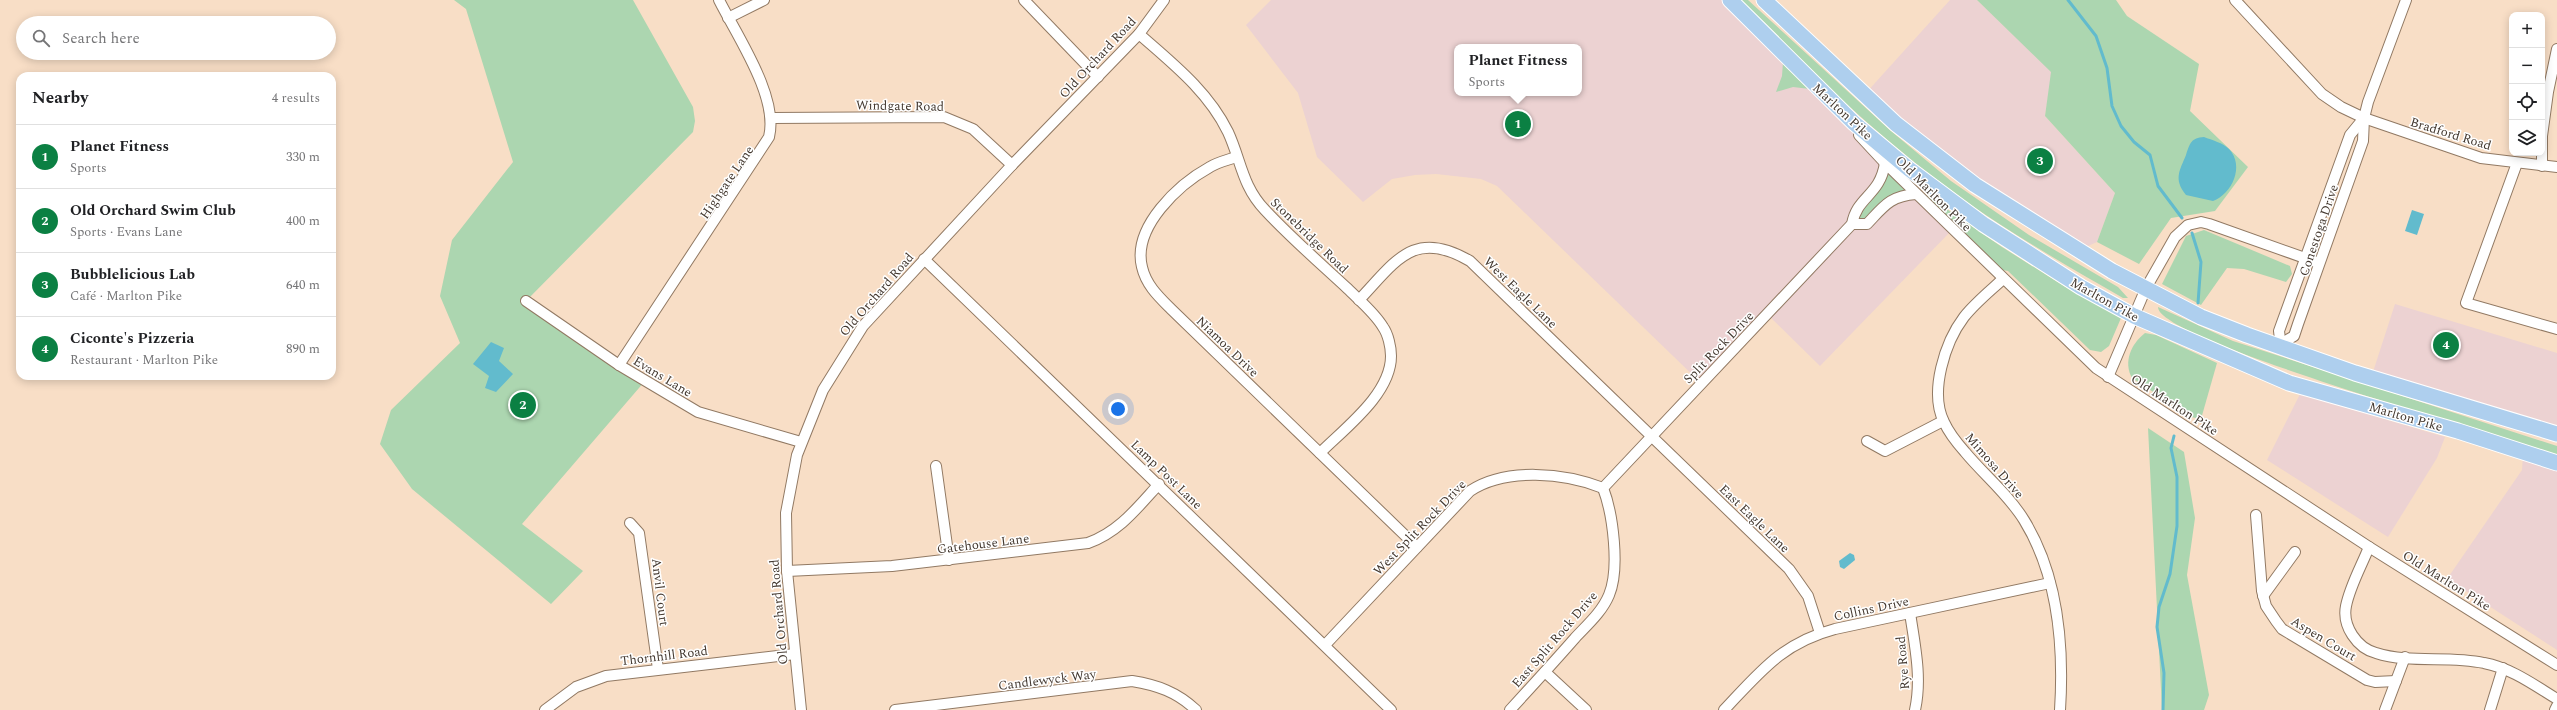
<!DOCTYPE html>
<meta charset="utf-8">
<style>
body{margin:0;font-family:Spectral,serif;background:#f2f2f2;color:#202124}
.controls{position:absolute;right:12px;top:12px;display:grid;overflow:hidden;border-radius:8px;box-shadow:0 2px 10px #0003}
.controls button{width:36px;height:36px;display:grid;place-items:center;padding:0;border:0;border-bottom:1px solid #e0e0e0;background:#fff;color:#202124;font:20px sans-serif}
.you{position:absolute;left:1118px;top:409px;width:14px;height:14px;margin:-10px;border:3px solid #fff;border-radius:50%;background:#1a73e8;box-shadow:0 0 0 6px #1a73e833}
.badge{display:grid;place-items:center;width:26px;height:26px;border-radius:50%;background:#0b8043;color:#fff;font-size:13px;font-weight:700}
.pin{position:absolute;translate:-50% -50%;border:2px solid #fff;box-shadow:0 1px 4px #0006}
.popup{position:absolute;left:1454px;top:44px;width:128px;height:52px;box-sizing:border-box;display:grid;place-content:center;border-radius:8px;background:#fff;filter:drop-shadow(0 1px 3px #0005);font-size:13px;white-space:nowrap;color:#757577}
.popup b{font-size:15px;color:#202124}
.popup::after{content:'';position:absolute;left:50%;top:100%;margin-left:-8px;border:8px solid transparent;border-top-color:#fff}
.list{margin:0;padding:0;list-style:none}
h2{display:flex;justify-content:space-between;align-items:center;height:52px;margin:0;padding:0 16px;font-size:17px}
h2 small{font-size:13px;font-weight:400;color:#757577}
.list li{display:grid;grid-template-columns:26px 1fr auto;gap:12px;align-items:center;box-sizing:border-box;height:64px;padding:0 16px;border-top:1px solid #e0e0e0}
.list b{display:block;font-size:15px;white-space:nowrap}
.list p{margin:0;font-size:13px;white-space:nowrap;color:#757577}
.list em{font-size:13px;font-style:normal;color:#757577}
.icon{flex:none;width:22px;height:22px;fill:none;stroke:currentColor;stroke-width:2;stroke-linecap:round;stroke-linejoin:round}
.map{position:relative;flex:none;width:2557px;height:710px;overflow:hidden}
.search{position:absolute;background:#fff;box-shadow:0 2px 10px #0003;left:16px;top:16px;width:320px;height:44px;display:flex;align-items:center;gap:10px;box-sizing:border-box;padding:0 14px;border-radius:22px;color:#757577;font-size:15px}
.panel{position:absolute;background:#fff;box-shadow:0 2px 10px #0003;left:16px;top:72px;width:320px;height:308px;border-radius:12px}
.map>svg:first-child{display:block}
.commercial{fill:#ecd2d2;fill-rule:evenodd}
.green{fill:#acd6b0}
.water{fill:#62bbcd}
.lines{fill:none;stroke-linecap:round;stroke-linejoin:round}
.stream{stroke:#62bbcd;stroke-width:3}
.minor-casing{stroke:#917963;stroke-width:12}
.highway-casing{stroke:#fff;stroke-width:17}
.minor{stroke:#fff;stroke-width:10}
.highway{stroke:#aecfee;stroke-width:15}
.labels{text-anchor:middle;stroke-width:3;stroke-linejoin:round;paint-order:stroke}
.street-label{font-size:13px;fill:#443930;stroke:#fff}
</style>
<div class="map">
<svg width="2557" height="710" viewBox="0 0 2557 710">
<rect width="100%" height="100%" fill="#f8dec6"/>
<g class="commercial">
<path d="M1271,0h459l155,163 5,37 26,-6 36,36 -132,136 -53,-52 -66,69 -204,-197 -16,-7 -45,-5 -21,1 -23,4 -29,23 -46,-45 -19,-64 -52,-68zM1457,47h122v46h-122z"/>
<polygon points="1950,0 1977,0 2052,72 2045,116 2115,193 2097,242 2077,251 1865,94"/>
<polygon points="2395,304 2557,353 2557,434 2371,378"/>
<polygon points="2300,394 2445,437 2437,458 2388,537 2267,460"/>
<polygon points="2523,455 2557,468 2557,650 2447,579 2522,470"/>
</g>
<g class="green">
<polygon points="454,0 633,0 693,107 695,121 693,132 526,301 645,381 522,524 583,571 551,604 412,489 380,444 391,410 460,343 440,296 452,240 513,162 466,9"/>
<path d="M1738,0h10l143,131 60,50 78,54 89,52 10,11h-5c-54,-31 -108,-62 -159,-98 -82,-59 -155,-129 -226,-200z"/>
<polygon points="1977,0 2116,0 2127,16 2199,64 2190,111 2248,167 2215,211 2171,218 2139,264 2097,242 2115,193 2045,116 2051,72"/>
<polygon points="1783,62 1810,89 1793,87 1776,92 1782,76"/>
<polygon points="1885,163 1916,194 1901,195 1867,224 1852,224 1877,187"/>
<polygon points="1922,192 2002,247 2064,286 2121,318 2109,346 2101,352 2090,350 2008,271 1997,269"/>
<polygon points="2204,230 2290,266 2292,274 2286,282 2244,269 2227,268 2201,305 2162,284 2186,236"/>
<path d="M2158,307l75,34 324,105v9c-46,-17 -399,-114 -399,-148z"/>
<path d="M2145,333l11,2 61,28 -16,56 -10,-2 -59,-39c-9,-16 -1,-34 13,-45z"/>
<polygon points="2148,428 2184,452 2195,518 2187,575 2209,695 2204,710 2162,710"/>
</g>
<g class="water">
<path d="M2204,137c8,3 19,6 25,12 16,17 3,45 -16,52l-27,-6c-13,-16 -6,-25 0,-40 4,-12 5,-17 18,-18z"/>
<polygon points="2412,210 2424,214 2417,235 2405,231"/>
<polygon points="491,342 504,348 499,361 513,374 496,392 485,388 489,376 473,364"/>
<polygon points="1850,553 1854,555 1855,560 1844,569 1840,567 1839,561"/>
</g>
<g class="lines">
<g class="stream">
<polyline points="2068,0 2096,36 2107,68 2112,106 2121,126 2134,142 2150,155 2158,186 2182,218"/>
<polyline points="2192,233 2201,262 2198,303"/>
<polyline points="2163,710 2164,673 2157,627 2159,607 2170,574 2177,526 2177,477 2171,448 2174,436"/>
</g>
<g class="minor-casing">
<g id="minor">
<polyline points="1024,0 1098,77"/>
<polyline points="2235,0 2322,94 2341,107 2364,118 2481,158 2557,167"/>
<polyline points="728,18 764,0"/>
<path d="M1139,34c33,29 69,57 89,98 13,28 14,54 37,78 26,28 55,53 83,79 11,11 27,24 35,38 5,7 8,20 8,29 0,38 -46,72 -71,97"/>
<polyline points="772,118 944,117 973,129 1012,165"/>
<polyline points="1859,135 1885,163 2096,368 2369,547 2557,665"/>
<polyline points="2542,136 2548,92 2557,49"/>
<polyline points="2542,137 2542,166"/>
<path d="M1236,157c-8,3 -18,5 -26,10 -31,17 -78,60 -68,100 4,18 17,30 29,42l246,238"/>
<polyline points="2517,163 2466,303 2557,329"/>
<path d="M1852,224h15c17,-18 23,-28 49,-30"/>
<polyline points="924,259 1391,710"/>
<path d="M2003,279c-13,12 -28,24 -39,38 -19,25 -35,75 -20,105 5,11 13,21 21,30 19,23 43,42 59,68 34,55 40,127 36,190"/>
<path d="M1359,300c37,-39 55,-72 111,-39l319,308 19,27 12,37"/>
<polyline points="526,301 619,365 698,412 801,442"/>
<polyline points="2282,343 2294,336 2298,324 2363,141 2364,118 2368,102 2406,0"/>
<polyline points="2281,347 2279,331 2350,135 2364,118"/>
<path d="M619,365l150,-228c10,-40 -32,-101 -50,-137"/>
<polyline points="2108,377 2146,288 2175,237 2188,225 2201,222 2209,224 2319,263"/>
<polyline points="1867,441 1885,451 1943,421"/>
<polyline points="936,466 949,560"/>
<path d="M1603,488l249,-264c5,-28 28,-28 33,-61"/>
<polyline points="2256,515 2262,591 2266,606 2276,621 2282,629 2367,680 2375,682 2396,681"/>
<polyline points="630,523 639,533 658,669"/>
<path d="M2369,547c-8,20 -19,39 -23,59 -4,20 11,42 30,47 34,11 73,2 108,10 27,5 50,22 73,36"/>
<path d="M787,571l105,-5 196,-23c31,-11 49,-35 71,-59"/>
<polyline points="2263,596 2295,552"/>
<path d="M1910,613c5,33 12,65 5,97"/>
<path d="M1325,645l145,-154c36,-24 95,-18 133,-3"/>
<polyline points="1545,672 1586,710"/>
<polyline points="545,710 576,687 606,676 795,654"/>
<polyline points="801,710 787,571 786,513 797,455 823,390 863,326 1012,165 1139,34 1164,0"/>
<path d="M895,710l237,-29c25,4 45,11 64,29"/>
<path d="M1510,710c22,-24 44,-48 65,-72 12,-13 27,-26 34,-43 11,-26 4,-81 -6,-107"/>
<path d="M1724,710c36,-38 58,-67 111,-81l215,-46"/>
<polyline points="2385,710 2405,657"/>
<polyline points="2490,710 2503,668"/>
<polyline points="2555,710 2557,706"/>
</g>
</g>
<g class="highway-casing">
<g id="highway">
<polyline points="1730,0 1854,123 1909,169 1983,224 2081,287 2134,316 2289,383 2458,431 2557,463"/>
<polyline points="1764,0 1896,124 1975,185 2112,271 2201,317 2247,335 2355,373 2557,434"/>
</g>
</g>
<use href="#minor" class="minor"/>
<use href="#highway" class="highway"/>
</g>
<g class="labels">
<g class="street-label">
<text transform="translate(1097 57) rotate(-47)" y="5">Old Orchard Road</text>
<text transform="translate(900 105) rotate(1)" y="5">Windgate Road</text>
<text transform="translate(1843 111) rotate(43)" y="5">Marlton Pike</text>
<text transform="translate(2451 133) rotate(17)" y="5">Bradford Road</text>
<text transform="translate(726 182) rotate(-56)" y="5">Highgate Lane</text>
<text transform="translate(1934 193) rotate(45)" y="5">Old Marlton Pike</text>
<text transform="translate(2318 230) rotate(-71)" y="5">Conestoga Drive</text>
<text transform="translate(1310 235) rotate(44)" y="5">Stonebridge Road</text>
<text transform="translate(1521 292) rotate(44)" y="5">West Eagle Lane</text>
<text transform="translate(876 294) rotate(-49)" y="5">Old Orchard Road</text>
<text transform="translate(2105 299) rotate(29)" y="5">Marlton Pike</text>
<text transform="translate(1228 346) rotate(44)" y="5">Niamoa Drive</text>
<text transform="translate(1718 347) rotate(-46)" y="5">Split Rock Drive</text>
<text transform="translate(663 376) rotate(31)" y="5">Evans Lane</text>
<text transform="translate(2175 404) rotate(33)" y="5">Old Marlton Pike</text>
<text transform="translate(2406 416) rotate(16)" y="5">Marlton Pike</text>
<text transform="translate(1995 465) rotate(49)" y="5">Mimosa Drive</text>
<text transform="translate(1167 474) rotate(44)" y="5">Lamp Post Lane</text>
<text transform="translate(1755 518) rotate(44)" y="5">East Eagle Lane</text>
<text transform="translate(1419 527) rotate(-46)" y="5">West Split Rock Drive</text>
<text transform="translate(983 543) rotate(-7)" y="5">Gatehouse Lane</text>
<text transform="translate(2447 580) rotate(32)" y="5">Old Marlton Pike</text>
<text transform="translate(661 592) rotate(83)" y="5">Anvil Court</text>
<text transform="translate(1871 608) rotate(-12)" y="5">Collins Drive</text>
<text transform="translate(778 612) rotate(-95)" y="5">Old Orchard Road</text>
<text transform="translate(2324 638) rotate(31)" y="5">Aspen Court</text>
<text transform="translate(1554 639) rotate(-49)" y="5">East Split Rock Drive</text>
<text transform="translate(664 655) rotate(-7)" y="5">Thornhill Road</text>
<text transform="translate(1902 663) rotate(-95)" y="5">Rye Road</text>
<text transform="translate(1047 679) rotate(-7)" y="5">Candlewyck Way</text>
</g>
</g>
</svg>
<div class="controls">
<button>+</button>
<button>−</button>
<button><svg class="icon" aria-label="locate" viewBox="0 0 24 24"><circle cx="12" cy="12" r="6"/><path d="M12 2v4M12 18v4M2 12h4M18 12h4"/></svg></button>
<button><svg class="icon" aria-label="layers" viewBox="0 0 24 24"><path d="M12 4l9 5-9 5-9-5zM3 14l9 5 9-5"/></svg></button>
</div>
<div class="you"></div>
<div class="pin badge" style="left:1518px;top:124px">1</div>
<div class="popup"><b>Planet Fitness</b>Sports</div>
<div class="pin badge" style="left:523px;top:405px">2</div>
<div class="pin badge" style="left:2040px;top:161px">3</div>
<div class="pin badge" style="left:2446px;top:345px">4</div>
<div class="search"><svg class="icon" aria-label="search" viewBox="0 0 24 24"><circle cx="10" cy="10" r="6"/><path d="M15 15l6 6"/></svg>Search here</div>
<section class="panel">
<h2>Nearby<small>4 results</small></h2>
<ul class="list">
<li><span class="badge">1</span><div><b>Planet Fitness</b><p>Sports</p></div><em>330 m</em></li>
<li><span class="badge">2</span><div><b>Old Orchard Swim Club</b><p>Sports · Evans Lane</p></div><em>400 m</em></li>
<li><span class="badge">3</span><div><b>Bubblelicious Lab</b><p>Café · Marlton Pike</p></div><em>640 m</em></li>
<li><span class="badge">4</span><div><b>Ciconte's Pizzeria</b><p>Restaurant · Marlton Pike</p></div><em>890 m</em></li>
</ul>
</section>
</div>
